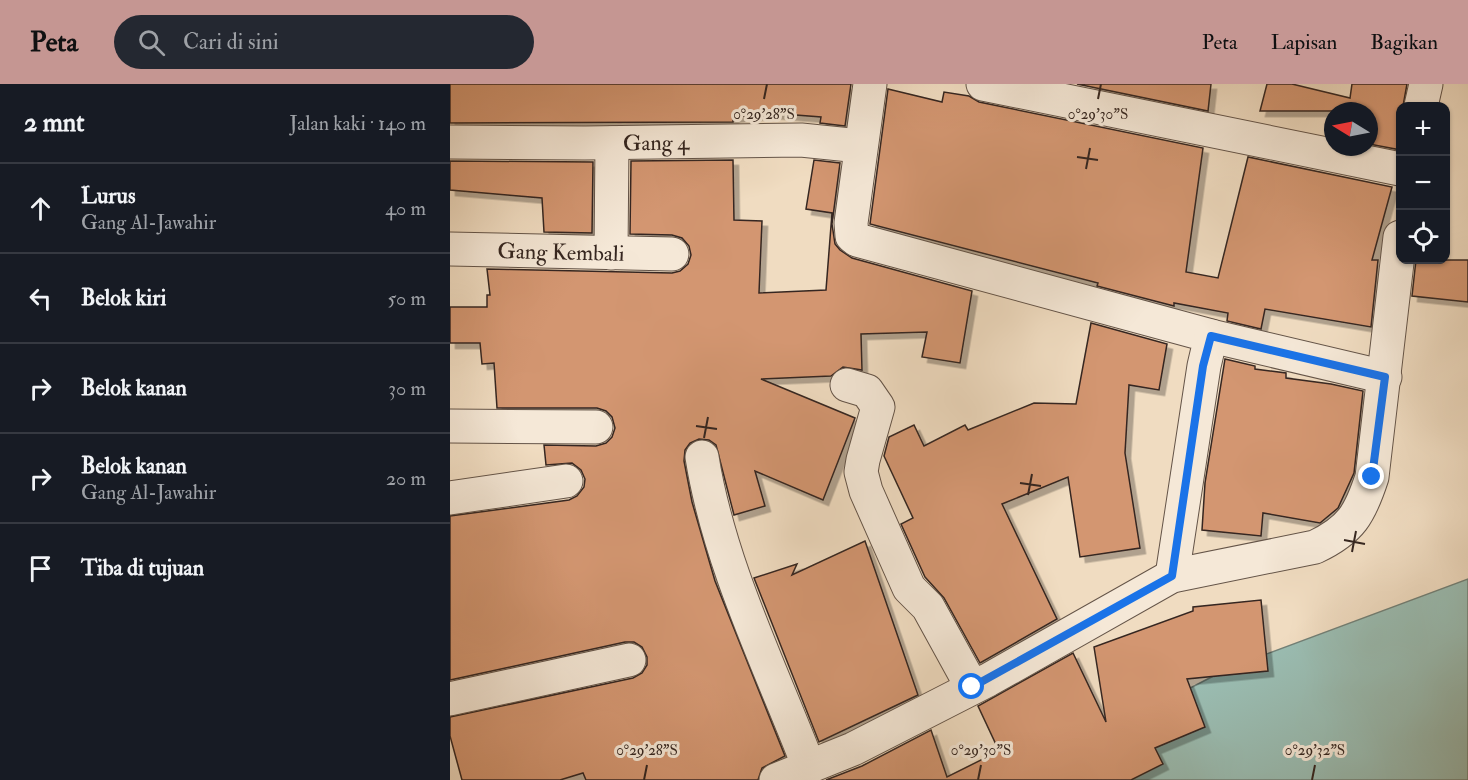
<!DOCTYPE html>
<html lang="id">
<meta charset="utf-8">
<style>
body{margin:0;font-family:"IM FELL Double Pica",serif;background:#242831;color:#f1f3f6}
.controls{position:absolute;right:18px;top:18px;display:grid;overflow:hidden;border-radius:12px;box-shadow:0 2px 4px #0004}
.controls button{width:54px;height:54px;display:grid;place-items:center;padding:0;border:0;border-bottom:2px solid #363941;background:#171b24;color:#f1f3f6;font:30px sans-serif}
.compass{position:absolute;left:874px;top:18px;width:54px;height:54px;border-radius:50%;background:#171b24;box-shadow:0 2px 4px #0004;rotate:280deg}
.stop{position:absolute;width:18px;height:18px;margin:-14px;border:4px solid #1a73e8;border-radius:50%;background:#fff}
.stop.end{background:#1a73e8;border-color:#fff;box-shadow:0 2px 6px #0008}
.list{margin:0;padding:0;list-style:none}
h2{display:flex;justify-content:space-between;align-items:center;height:78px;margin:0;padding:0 24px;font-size:26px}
h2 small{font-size:20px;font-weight:400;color:#9ea1a6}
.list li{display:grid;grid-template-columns:39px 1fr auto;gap:18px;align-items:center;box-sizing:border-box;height:90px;padding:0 24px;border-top:2px solid #363941}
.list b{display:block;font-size:22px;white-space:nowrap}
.list p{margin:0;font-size:20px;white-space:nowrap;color:#9ea1a6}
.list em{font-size:20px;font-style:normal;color:#9ea1a6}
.icon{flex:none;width:33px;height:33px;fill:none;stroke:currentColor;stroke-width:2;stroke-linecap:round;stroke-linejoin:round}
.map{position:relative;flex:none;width:1018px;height:696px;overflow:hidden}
header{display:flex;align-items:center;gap:36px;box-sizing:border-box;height:84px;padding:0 30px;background:#c59692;color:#111}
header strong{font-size:28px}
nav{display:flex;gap:33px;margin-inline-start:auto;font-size:21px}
.search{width:420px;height:54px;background:#242831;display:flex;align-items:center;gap:15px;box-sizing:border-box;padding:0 21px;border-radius:33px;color:#9ea1a6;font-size:22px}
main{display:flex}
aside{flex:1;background:#171b24}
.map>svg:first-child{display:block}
.water{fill:#9abcb1;stroke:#728077;stroke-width:1.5}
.building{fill:#d39671;stroke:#352620;stroke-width:1.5;filter:url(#shadow)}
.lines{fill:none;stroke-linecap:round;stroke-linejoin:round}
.street-casing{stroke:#645448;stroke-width:35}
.street{stroke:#f5e8d7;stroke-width:33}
.route{stroke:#1a73e8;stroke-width:8}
.ticks{fill:none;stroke:#352620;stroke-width:2}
.labels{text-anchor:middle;stroke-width:6;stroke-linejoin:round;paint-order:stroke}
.street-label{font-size:22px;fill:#352620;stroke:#f5e8d7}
.ticks-label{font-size:15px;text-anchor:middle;fill:#352620;stroke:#f5e8d7;stroke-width:6;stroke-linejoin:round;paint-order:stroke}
</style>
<header>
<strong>Peta</strong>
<div class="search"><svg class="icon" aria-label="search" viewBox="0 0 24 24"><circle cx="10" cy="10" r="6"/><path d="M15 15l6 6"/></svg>Cari di sini</div>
<nav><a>Peta</a><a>Lapisan</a><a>Bagikan</a></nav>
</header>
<main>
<aside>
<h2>2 mnt<small>Jalan kaki · 140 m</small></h2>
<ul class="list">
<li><svg class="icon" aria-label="ahead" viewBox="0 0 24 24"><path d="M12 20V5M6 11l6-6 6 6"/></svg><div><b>Lurus</b><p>Gang Al-Jawahir</p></div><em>40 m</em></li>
<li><svg class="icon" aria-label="left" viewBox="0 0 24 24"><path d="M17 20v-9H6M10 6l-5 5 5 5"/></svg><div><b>Belok kiri</b></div><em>50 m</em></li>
<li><svg class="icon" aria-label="right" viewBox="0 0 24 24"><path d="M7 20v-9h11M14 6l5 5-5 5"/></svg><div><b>Belok kanan</b></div><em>30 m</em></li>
<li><svg class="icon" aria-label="right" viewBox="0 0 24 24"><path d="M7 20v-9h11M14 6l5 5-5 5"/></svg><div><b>Belok kanan</b><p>Gang Al-Jawahir</p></div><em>20 m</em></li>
<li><svg class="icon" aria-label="arrive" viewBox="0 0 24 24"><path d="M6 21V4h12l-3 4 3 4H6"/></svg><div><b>Tiba di tujuan</b></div></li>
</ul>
</aside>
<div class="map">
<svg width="1018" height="696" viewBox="0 0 1018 696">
<defs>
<filter id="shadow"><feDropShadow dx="5.5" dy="5.5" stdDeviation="0" flood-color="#0004"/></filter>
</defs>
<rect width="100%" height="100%" fill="#f0dcc1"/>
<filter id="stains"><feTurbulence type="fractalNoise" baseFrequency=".00333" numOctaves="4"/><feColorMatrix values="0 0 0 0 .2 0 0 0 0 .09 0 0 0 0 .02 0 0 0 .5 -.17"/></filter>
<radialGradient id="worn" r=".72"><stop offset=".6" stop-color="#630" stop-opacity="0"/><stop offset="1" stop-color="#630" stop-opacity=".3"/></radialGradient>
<polygon class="water" points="1018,495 1018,696 589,696 655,648 779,584"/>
<g class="building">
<polygon points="0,0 401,0 395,42 370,39 371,33 320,29 283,33 283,38 0,39"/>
<polygon points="627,0 761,0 758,27"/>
<polygon points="817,0 842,0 900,14 902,0 957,0 953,22 951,22 951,66 919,60 919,27 810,27"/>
<polygon points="438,5 492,18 494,8 519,12 529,18 753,64 736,188 768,194 798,73 942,103 922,176 928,176 921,243 815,225 811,245 777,237 778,229 724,219 724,222 647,202 648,199 420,140"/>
<polygon points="283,76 284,136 312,137 309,209 376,206 382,129 356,125 364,76 390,79 382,140 385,160 390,166 402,174 522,207 510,279 472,273 477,248 411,250 412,286 393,283 381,292 311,295 405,334 373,416 305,387 315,422 284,431 266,361 259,356 249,355 240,359 235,366 234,377 242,418 265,497 335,672 312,684 308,696 136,696 133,689 110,696 12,696 0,652 0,633 183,594 192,589 197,581 197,573 192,563 184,558 175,558 0,596 0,432 119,416 127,412 134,403 135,395 131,386 122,379 96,381 94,361 146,362 156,359 162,353 165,344 162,333 156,327 147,324 47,324 44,279 32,280 30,259 0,259 0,223 37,223 37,211 40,211 37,185 222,189 230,187 238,180 241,171 239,162 232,154 222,151 180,150 181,77"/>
<polygon points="0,77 143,78 142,149 94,148 92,114 0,106"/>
<polygon points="966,176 1018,176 1018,218 962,212"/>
<polygon points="641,239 717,260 709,306 679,301 675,369 690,464 630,473 618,393 552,420 607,535 530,579 494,514 475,493 451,440 463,434 434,372 439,353 464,341 474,362 515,341 518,346 584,319 626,320"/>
<polygon points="775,275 805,282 805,285 836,289 836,294 881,300 913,307 904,389 888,424 870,439 813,429 811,452 752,446 755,399"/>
<polygon points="415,457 468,611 369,658 304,494 347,480 342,491"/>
<polygon points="811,516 818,587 737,595 755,643 705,664 713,680 681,696 376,696 412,682 481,646 497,693 549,667 528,622 623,569 656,638 644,563 743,527 743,523"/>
</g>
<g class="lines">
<g class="street-casing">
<g id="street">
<polyline points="420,0 401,139 402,152 407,156 761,252 754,282 722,492"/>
<polyline points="533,0 950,85"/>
<polyline points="971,22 976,0"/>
<path id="s1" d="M0,58l135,1 216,-3 59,6"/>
<path id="s2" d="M0,165l222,5"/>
<polyline points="161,169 162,59"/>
<polyline points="761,252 935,293"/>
<polyline points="397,301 417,307 428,323 413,376 411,388 416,407 459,504 478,523 522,603"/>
<polyline points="0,342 146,343"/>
<path d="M252,373c17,107 68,209 107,310"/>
<polyline points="0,414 116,397"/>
<polyline points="0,615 179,576"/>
<path d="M326,696l77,-31 135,-69 184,-104 143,-29c36,-17 45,-33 57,-70l28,-240"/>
</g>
</g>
<use href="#street" class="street"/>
</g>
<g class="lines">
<polyline class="route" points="522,603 722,492 753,282 761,252 935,293 922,393"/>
</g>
<path class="ticks" d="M314,15l3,-15M648,15l3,-15M627,73l21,3M636,85l4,-21M246,342l21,3M254,354l4,-21M570,399l21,3M578,411l4,-21M894,456l21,4M902,468l4,-21M194,696l3,-15M528,696l3,-15M862,696l3,-15"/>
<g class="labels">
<g class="street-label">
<text dy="8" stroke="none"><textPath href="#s1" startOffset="206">Gang 4</textPath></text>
<text dy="8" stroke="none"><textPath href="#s2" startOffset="111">Gang Kembali</textPath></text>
</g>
</g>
<g class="ticks-label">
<text x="314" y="35">0°29'28"S</text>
<text x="648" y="35">0°29'30"S</text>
<text x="197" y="671">0°29'28"S</text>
<text x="531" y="671">0°29'30"S</text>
<text x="865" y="671">0°29'32"S</text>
</g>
<rect width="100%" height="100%" filter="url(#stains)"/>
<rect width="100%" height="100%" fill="url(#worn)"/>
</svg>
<div class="controls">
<button>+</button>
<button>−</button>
<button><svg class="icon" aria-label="locate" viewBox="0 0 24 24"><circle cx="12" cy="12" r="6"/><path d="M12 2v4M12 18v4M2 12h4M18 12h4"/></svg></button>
</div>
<svg class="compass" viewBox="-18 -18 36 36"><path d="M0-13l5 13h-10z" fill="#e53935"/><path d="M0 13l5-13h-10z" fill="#9ea1a6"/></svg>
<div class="stop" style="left:522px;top:603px"></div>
<div class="stop end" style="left:922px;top:393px"></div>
</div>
</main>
